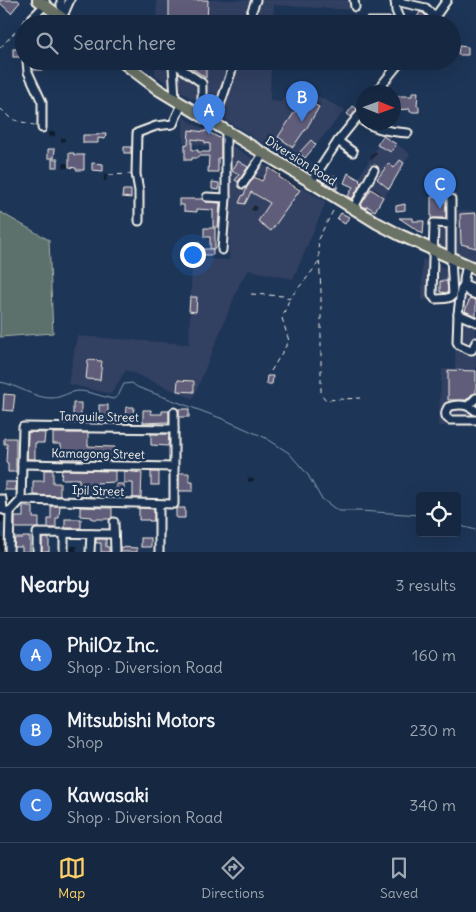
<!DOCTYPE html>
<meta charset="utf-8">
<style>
body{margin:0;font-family:Delius,sans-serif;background:#1f3048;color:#f1f3f6}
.controls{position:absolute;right:15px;bottom:15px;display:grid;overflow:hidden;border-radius:5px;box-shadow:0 5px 20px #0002}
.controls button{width:45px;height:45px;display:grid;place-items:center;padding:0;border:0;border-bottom:1px solid #35445a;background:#162841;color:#f1f3f6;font:25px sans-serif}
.compass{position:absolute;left:356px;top:85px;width:45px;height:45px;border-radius:50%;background:#162841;box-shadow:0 5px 20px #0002;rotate:91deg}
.you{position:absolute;left:192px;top:254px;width:18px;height:18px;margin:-12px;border:4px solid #fff;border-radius:50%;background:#1a73e8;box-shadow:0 0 0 8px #1a73e833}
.badge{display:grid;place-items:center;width:32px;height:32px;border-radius:50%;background:#ffd166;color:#fff;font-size:16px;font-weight:700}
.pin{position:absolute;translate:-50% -41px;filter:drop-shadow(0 1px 2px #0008)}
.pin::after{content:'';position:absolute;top:26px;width:18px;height:15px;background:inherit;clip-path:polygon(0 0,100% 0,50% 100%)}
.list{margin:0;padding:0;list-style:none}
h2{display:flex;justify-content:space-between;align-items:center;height:65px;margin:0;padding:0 20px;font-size:21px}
h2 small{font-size:16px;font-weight:400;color:#9ea6b1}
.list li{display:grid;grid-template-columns:32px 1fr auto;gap:15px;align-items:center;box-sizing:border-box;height:75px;padding:0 20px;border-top:1px solid #35445a}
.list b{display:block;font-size:19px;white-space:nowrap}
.list p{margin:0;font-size:16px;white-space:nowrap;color:#9ea6b1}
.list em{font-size:16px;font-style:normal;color:#9ea6b1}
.icon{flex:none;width:28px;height:28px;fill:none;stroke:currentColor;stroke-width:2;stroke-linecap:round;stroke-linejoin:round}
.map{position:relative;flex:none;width:476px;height:552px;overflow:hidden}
.search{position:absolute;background:#162841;box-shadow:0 5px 20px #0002;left:15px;right:15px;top:15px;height:55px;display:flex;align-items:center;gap:12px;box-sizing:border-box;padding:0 18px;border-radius:28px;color:#9ea6b1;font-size:19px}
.sheet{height:290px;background:#162841}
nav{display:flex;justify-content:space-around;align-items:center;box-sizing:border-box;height:70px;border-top:1px solid #35445a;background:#162841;font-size:14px;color:#9ea6b1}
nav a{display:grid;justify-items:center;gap:2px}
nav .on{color:#ffd166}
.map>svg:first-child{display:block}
.built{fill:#314162}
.green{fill:#5d716c;stroke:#a8b1aa}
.shadow{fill:#0007}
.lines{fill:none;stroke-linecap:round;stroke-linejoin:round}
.stream{stroke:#8c9eb1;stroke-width:1}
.building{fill:#615d7a;stroke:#f4f1e8;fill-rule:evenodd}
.minor-casing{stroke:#f4f1e8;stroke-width:11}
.highway-casing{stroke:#f4f1e8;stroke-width:14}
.path{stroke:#f4f1e8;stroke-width:1;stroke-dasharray:5 4;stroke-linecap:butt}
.minor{stroke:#1d3557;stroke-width:7}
.highway{stroke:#6a7165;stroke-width:10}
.labels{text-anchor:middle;stroke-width:5;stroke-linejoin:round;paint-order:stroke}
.street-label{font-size:12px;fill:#f4f1e8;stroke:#1d3557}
</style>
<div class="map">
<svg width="476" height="552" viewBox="0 0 476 552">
<rect width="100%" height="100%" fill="#1d3557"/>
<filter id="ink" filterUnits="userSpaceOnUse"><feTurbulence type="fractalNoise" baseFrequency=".02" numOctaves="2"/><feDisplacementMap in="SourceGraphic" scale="10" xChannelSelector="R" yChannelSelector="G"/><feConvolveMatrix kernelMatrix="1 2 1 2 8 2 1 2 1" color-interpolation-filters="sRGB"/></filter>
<g filter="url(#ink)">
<g class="built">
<polygon points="157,0 351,0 352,10 274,5 273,24 156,24"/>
<polygon points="155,61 271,61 270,101 281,102 291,82 345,110 305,158 340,181 338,191 155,75"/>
<polygon points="183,117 326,202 293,279 249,270 240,283 193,399 126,370 111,394 68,384 77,336 189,344 192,258 229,260 230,208 227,208 226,150 183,142"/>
<polygon points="384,135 410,154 375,213 347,197"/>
<polygon points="431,193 455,194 455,210 476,211 476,262 430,242"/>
<polygon points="422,259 476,280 476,426 438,426 442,369 455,369 456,300 422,300"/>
</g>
<polygon class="green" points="0,212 49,240 53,333 0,337"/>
<g class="shadow">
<polygon points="441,20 445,22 446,20 448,21 446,24 440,24 439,23"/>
<polygon points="389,87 391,87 389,92 386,92 386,90"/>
<polygon points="414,91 418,92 417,106 419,106 419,110 411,108 395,109 394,115 394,95 413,96"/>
<polygon points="306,97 320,105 307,128 305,98"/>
<polygon points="49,132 55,132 55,136 49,137"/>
<polygon points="61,138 65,138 65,141 61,142"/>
<polygon points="375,151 377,153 372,160 370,158"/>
<polygon points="70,153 74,153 74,155 84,155 84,168 68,166 67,168 63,168 64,163 70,164"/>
<polygon points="272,167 281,172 280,175 301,188 273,227 272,202 252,191 247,201 246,194 255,178 257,176 264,180"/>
<polygon points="325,173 338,175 338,187 337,188 324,175"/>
<polygon points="104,174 107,174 106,181 104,181"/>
<polygon points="373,188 383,195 376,208 363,204"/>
<polygon points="181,198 203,199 207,202 220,203 219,225 215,226 215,247 214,248 213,254 195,255 194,244 200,243 200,249 211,249 212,236 206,228 214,228 214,209 185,204 180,199"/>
<polygon points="254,205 257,207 255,211 251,210"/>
<polygon points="91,359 103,360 101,377 100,378 89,360"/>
<polygon points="181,379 195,380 195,389 193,391 179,381"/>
<polygon points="7,393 16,394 14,408 13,410 6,394"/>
<polygon points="76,402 82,402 82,417 80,419 74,403"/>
<polygon points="30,432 45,432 45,441 44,442 36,442 36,457 35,458 29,433"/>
<polygon points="55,432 89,432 89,445 116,446 116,458 115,459 99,450 89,449 89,456 87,458 62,443 54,433"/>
<polygon points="6,437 16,437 15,471 9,443 5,438"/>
<polygon points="47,469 54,469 54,482 61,482 61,493 60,494 34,482 36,480 46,480 46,470"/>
<polygon points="64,469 116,470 116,480 115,481 97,482 97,494 96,495 80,478 63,471"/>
<polygon points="126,471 143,472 142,495 141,497 134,482 125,472"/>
<polygon points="154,471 160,471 160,482 158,484 152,472"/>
<polygon points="182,472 190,472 190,482 193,482 193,488 192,490 181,473"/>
<polygon points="248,478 254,479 253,481 248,482"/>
<polygon points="8,498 14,498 9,503"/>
<polygon points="53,505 60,506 60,516 57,517 57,525 56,527 50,520 52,519 52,507"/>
<polygon points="25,506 33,506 33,518 40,518 40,525 39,526 16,518 18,517 24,517 24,507"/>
<polygon points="83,506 113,507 113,514 109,518 82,507"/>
<polygon points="142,507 155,508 155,519 153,520 141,509"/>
<polygon points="0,515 5,516 4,522 0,522"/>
<rect x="0" y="538" width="4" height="14"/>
<polygon points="71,546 77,546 76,552 71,552"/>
</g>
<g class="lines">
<g class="stream">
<path d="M0,382c16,2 35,17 52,16 9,0 18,-7 27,-7 9,0 24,6 34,8l5,-3 6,-12 8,-1 5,4 86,32 43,19 23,15 19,22 13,23 17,13h22l60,4"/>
<polyline points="457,525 476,530"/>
</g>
</g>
<g class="building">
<polygon points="0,0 18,0 20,2 11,13 0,3"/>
<polygon points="169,0 208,0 207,24 169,24"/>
<polygon points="420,12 423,13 427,17 425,24 416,19"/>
<polygon points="459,46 468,47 468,55 458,55"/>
<rect x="13" y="49" width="8" height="8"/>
<polygon points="32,61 44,61 43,70 33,70"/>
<polygon points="182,61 206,61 206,78"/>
<polygon points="412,92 418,92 417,106 419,106 419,112 410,112 410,109 395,110 396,96 412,96"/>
<polygon points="304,98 319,107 305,131 304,131 293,147 278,137"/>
<polygon points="353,106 357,109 351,117 347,114"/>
<path d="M189,130l16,2v-2l16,9v19h-3v14h-10l1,-16h-11v2h-6v2h-7v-16l3,1zM192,139l13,2v2l5,1v8h-12v-2h-6z"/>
<polygon points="98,134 106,134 105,139 98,138 98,143 83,143 83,135 98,135"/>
<polygon points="383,136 396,144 391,152 377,145"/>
<polygon points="311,140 316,145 305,158 299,153"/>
<rect x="124" y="147" width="7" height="6"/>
<polygon points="48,149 55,149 54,158 48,158"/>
<polygon points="69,153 74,153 74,155 84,155 84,170 76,170 76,168 69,167"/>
<rect x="52" y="159" width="6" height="8"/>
<polygon points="400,160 404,163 389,189 377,179 389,163 394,168"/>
<polygon points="238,161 248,167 238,182 235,180 239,175 232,171"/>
<polygon points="92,163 103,164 103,171 92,170"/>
<polygon points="269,168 280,175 279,177 300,190 271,231 258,221 270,203 251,192 245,204 239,203 242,196 244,195 247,187 254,177 262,181"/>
<polygon points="348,173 360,180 359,181 361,183 352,199 348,196 353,187 344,183"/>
<polygon points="323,174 337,176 337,189 319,179"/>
<polygon points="212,182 219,183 219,190 212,189"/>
<polygon points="371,189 383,197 375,211 367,206 366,208 361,205"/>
<polygon points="123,190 131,190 131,198 122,197"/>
<polygon points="431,197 446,198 446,218 434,218 431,219"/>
<polygon points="179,199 202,199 206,202 220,203 218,227 213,227 213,210 197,209 197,212 184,211 184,205 179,205"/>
<polygon points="405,204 405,210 396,211 396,206"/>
<polygon points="341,213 349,217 345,224 337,219"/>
<polygon points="476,213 476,248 461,244 460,214"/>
<polygon points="399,218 413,218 413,221 424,221 423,234"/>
<polygon points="204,228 215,228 215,249 210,249 210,237 204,237"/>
<polygon points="193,243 200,243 200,249 213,249 213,255 200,255 200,256 194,256 194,248 192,248"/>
<polygon points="440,281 447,281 448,293 440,292"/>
<polygon points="190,297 197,297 196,312 189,311"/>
<polygon points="470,298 476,300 476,316 465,311"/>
<polygon points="88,360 102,361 100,380 86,379"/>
<polygon points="448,370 476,371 476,393 472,394 466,400 448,400"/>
<polygon points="267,376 273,376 272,384 266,384"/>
<polygon points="178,380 194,381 194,392 177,391"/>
<polygon points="4,394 15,395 13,411 3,410"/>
<rect x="73" y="403" width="8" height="17"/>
<rect x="99" y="405" width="9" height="17"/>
<polygon points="126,407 134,407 133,422 125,422"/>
<rect x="179" y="409" width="10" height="8"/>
<polygon points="143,410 151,410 151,414 162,414 162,411 169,411 169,422 143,423"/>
<polygon points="28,432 45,433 44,443 35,443 35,459 27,459"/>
<polygon points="53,433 88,433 88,446 115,447 115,461 98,460 98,451 88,451 88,459 61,459 61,444 53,444"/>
<polygon points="151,434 169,434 168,446 151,445"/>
<polygon points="4,438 16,438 16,472 8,472 8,463 6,463 7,444 4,444"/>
<polygon points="44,470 53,470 53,483 60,483 60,496 33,495 33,481 44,481"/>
<polygon points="62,470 115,471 115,482 97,483 97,496 79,495 79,479 61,479"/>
<polygon points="124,471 142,473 141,498 133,498 133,483 124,483"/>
<rect x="151" y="472" width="8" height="13"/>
<polygon points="179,473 189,473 189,482 193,482 193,491 179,491"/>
<rect x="5" y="482" width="11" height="8"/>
<polygon points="116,484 124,484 124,497 115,497"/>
<polygon points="51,506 60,506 59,518 56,518 56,528 48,528 48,519 51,519"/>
<polygon points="23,507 33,507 33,518 39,518 39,528 15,528 15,517 23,517"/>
<polygon points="80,507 112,508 112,517 110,519 92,519 92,517 80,516"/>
<polygon points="139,508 154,509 154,521 149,521 149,520 139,520"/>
<polygon points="178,508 185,508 185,518 176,518 176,509"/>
<rect x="65" y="519" width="16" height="9"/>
<polygon points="23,537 30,537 30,552 22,552 22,547 14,547 15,538 23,538"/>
<rect x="42" y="538" width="7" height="14"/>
<rect x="141" y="538" width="10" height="9"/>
<polygon points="96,539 106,539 106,547 109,547 109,552 101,552 101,543 96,543"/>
<polygon points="120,547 137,548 137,552 120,552"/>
</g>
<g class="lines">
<g class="minor-casing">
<g id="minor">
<polyline points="61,0 61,6 65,11"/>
<polyline points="354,0 355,7"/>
<polyline points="395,0 396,11 401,22"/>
<polyline points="395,1 426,8 435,18"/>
<polyline points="62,18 70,0"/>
<polyline points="369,22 401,22 416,24"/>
<polyline points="28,24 31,19 45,5 45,1"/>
<polyline points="247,24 256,0"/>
<polyline points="430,24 447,0"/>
<polyline points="27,61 28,72 42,102 42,128"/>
<polyline points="376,92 401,61"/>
<polyline points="175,99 173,65 175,64 202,83 202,116"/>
<path d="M364,122c14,8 28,10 44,11"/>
<polyline points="214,123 235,61"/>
<polyline points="338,141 353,152"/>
<polyline points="311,182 338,141 364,109"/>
<polyline points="243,184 264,153"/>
<polyline points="207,197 226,198"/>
<polyline points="353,209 374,170"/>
<polyline points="139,221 139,191 136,174 137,133 156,126 173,124 182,104"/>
<path d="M451,224l-17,-1 -2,72 3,4c6,-1 14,1 18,-4l-2,-37v-59"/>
<polyline points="222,250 226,198 226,130"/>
<path d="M467,265c-3,14 -8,25 9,30"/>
<polyline points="476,289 464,284 461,290 458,314 476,322"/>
<polyline points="458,314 457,342 459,345 470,350 472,350 476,342"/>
<polyline points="468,406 476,398"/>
<path d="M476,411c-8,-7 -19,-7 -28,-4 -3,5 -4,10 2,13h26"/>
<polyline points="22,464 174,467"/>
<polyline points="0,499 2,499 3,510 10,512"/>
<polyline points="21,500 174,504 174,412"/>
<polyline points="159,504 159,552"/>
<polyline points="114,522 115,552"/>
<polyline points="9,552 10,512 21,500 23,427 174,429"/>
<polyline points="37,552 37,533 114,534"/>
<polyline points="64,552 64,533"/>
<polyline points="90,552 91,534"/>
</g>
</g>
<g class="highway-casing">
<g id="highway">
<polyline points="38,0 70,24"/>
<polyline points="121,61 159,90 311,182 377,223 400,235 476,269"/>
</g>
</g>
<g class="path">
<polyline points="0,48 16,31 23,28"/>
<polyline points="0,108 11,119 37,126"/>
<polyline points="109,175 131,174"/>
<polyline points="333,211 318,239 321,291 321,394 326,400 360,398"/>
<polyline points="251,294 284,296 289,299 306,279 319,262"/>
<polyline points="271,371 289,341 282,318 289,300"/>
</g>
<use href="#minor" class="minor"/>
<use href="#highway" class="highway"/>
</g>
</g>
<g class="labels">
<g class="street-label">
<text transform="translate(301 161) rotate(32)" y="4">Diversion Road</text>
<text transform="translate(99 417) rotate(1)" y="4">Tanguile Street</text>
<text transform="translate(98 454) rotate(1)" y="4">Kamagong Street</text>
<text transform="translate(98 491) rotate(2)" y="4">Ipil Street</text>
</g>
</g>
</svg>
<div class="controls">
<button><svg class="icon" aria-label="locate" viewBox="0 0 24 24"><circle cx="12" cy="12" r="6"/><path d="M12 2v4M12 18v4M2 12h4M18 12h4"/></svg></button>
</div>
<svg class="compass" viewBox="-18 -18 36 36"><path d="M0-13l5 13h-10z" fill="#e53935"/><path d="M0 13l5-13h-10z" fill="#9ea6b1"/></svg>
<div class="you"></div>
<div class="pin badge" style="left:209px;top:135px;background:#3f7fe0">A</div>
<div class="pin badge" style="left:302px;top:122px;background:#3f7fe0">B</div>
<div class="pin badge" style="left:440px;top:209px;background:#3f7fe0">C</div>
<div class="search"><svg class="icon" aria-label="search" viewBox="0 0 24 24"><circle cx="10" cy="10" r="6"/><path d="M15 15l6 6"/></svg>Search here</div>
</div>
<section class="sheet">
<h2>Nearby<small>3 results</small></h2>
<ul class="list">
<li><span class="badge" style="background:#3f7fe0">A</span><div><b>PhilOz Inc.</b><p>Shop · Diversion Road</p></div><em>160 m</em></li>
<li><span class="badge" style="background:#3f7fe0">B</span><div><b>Mitsubishi Motors</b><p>Shop</p></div><em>230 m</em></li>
<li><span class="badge" style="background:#3f7fe0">C</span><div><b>Kawasaki</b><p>Shop · Diversion Road</p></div><em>340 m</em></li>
</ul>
</section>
<nav>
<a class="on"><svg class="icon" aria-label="map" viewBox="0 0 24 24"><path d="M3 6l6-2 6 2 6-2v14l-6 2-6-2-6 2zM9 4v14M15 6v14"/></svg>Map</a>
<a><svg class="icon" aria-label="directions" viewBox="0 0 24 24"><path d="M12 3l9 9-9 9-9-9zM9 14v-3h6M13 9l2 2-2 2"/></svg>Directions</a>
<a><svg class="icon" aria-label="saved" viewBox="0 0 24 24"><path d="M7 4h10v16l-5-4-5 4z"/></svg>Saved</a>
</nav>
